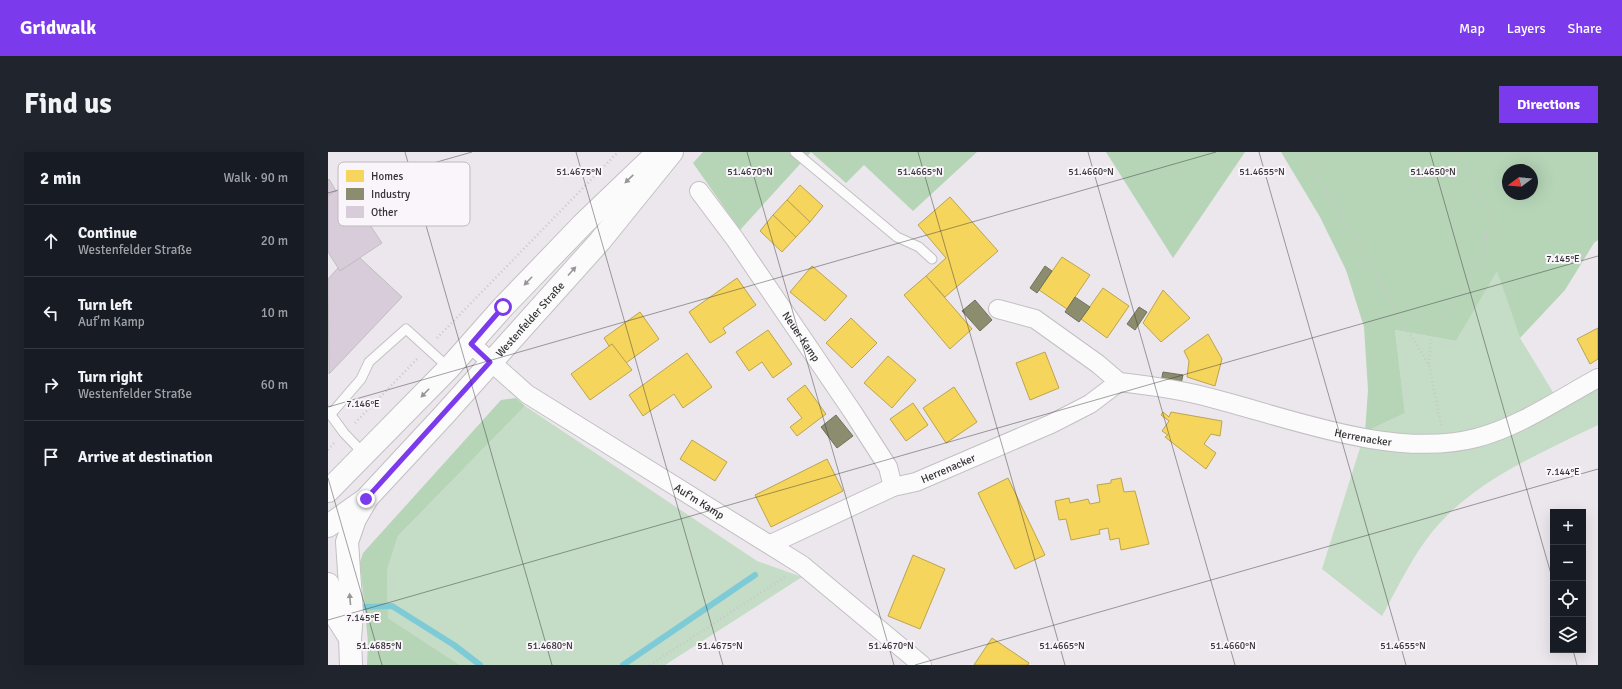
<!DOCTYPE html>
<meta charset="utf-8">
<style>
body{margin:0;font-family:Signika,sans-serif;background:#20242c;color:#f1f3f6}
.controls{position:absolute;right:12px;bottom:12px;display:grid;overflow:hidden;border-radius:0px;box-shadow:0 4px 16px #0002}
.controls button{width:36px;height:36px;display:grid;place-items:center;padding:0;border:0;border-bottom:1px solid #363941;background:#171b24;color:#f1f3f6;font:20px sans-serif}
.compass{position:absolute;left:1174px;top:12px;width:36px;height:36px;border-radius:50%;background:#171b24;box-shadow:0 4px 16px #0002;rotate:254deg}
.stop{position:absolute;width:12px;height:12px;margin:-9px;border:3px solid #7c3aed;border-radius:50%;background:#fff}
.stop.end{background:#7c3aed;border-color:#fff;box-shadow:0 1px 4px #0008}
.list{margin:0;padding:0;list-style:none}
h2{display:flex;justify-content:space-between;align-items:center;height:52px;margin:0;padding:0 16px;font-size:17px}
h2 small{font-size:13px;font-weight:400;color:#9ea1a6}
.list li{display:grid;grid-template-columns:26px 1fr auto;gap:12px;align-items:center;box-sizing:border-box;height:72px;padding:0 16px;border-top:1px solid #363941}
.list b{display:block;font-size:15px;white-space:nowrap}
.list p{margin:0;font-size:13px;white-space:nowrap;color:#9ea1a6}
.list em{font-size:13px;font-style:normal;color:#9ea1a6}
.icon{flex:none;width:22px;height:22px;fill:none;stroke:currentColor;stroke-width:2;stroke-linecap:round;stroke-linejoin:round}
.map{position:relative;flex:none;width:1270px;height:513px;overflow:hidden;border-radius:0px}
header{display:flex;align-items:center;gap:24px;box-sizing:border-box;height:56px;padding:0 20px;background:#7c3aed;color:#fff}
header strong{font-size:19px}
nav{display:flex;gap:22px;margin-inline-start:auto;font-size:14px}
.intro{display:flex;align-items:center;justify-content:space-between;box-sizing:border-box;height:96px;padding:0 24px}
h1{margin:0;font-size:28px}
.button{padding:10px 18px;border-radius:0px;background:#7c3aed;color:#fff;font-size:14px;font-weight:700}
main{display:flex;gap:24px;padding:0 24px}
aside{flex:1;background:#171b24;border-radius:0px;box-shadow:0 4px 16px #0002}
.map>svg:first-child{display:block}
.green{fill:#c5dcc6}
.forest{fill:#b6d5b7;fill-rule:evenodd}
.homes{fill:#f6d55c;stroke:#bca450}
.industry{fill:#8c8c6e;stroke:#72715d}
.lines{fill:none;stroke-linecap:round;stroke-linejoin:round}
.stream{stroke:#7ecbd8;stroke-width:6}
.building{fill:#d8ccda;stroke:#c1bec2}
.service-casing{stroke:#c3c0c3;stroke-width:11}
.minor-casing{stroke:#c3c0c3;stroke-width:20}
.tertiary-casing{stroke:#c3c0c3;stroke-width:24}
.path{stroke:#c9c8c9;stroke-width:2.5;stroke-dasharray:1 3;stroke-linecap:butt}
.service{stroke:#fcfbfc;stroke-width:9}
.minor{stroke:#fcfbfc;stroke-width:18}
.tertiary{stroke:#fcfbfc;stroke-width:22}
.oneway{fill:#989698}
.route{stroke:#7c3aed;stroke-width:5}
.ticks{fill:none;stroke:#343235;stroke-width:1;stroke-opacity:0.45}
.labels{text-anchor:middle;stroke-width:4;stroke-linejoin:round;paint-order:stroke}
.street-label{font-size:11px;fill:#343235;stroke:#faf4fb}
.key{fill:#faf4fb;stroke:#bfbac0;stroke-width:1}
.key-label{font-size:11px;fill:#343235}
.ticks-label{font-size:10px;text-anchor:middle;fill:#343235;stroke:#faf4fb;stroke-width:4;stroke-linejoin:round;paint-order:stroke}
</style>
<header>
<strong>Gridwalk</strong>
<nav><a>Map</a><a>Layers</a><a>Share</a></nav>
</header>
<div class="intro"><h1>Find us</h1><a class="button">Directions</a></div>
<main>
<aside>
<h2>2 min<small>Walk · 90 m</small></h2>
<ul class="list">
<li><svg class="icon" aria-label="ahead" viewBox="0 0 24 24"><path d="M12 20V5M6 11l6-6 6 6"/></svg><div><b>Continue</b><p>Westenfelder Straße</p></div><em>20 m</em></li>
<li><svg class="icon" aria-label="left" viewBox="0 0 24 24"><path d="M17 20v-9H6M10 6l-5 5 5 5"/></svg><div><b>Turn left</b><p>Auf'm Kamp</p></div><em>10 m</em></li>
<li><svg class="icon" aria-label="right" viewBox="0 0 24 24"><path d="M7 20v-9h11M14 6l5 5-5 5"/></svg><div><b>Turn right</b><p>Westenfelder Straße</p></div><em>60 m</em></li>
<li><svg class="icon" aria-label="arrive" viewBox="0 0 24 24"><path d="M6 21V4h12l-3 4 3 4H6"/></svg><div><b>Arrive at destination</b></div></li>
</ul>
</aside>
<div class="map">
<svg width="1270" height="513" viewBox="0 0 1270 513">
<rect width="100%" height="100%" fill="#ebe7ec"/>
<g class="green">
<path d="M1169,118l23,68 34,56 44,-10v41c-61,30 -131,58 -172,115 -17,23 -30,51 -44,76l-60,-47 43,-137 40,-19 -10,-83 61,11z"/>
<polygon points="197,254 429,409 474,425 337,513 132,513 60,466 59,418 70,384"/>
</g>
<g class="forest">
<polygon points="375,0 649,0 585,59 536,13 518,31 483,0 412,78 365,11"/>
<polygon points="778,0 917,0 845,106"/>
<path d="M953,0h317v88l-4,3 -29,47 -45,48 -23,-67 -41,70 -61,-11 10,83 -40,19 3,-42 -4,-63 -18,-57 -26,-53zM1180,18h24v24h-24z"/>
<polygon points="188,246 197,254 70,384 59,418 60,466 132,513 39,513 40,490 32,410 35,401 173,248"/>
</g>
<g class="homes">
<polygon points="472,33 495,54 482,70 459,48"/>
<polygon points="622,45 670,99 617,145 598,124 618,106 590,73"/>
<polygon points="459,48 482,70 468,85 445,63"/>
<polygon points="445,63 468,85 454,100 432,79"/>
<polygon points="734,105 762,123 739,157 711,138"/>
<polygon points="484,114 519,144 497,169 462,140"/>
<polygon points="598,124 644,177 622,197 576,143"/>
<polygon points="409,126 428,153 395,176 398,181 382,191 361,160"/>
<polygon points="775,136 801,154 779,186 753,167"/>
<polygon points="835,138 862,166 833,190 815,171"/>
<polygon points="312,160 331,187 298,211 284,192 281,194 276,186"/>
<polygon points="523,166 549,191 524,216 498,191"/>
<polygon points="1270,176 1270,207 1262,212 1249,187"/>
<polygon points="440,178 464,212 445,226 434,210 421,219 408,200"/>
<polygon points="880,182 894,207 887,234 859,225 861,209 856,199"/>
<polygon points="284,192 304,218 262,248 243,222"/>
<polygon points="717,200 731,236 702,248 688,211"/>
<polygon points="359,201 384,235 355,256 346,242 315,264 301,243"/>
<polygon points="560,204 588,228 564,256 536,231"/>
<polygon points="477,233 498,262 469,284 462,275 474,266 459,247"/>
<polygon points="626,235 649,270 618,291 595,256"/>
<polygon points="585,251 600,273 578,289 562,267"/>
<polygon points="835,260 841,265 843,260 894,269 892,284 883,282 876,292 888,301 878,317 837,285 840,283 834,279 841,269 833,263"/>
<polygon points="364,288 399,310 387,329 352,307"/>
<polygon points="499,307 515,339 443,375 427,343"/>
<polygon points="680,326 717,403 687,417 650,341"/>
<polygon points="793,326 796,340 807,339 821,392 793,398 791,386 782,388 780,376 771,378 772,382 743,388 738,367 731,368 727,349 741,346 742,351 760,347 762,352 772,350 769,333 783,331 783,328"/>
<polygon points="585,403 617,417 592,477 560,464"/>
<polygon points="664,486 701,511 700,513 646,513"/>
</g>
<g class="industry">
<polygon points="717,114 724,119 709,141 702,136"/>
<polygon points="747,145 762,155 751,170 737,160"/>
<polygon points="647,148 664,168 652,179 634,159"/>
<polygon points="811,155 819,160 807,178 799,172"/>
<polygon points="835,220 855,223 853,232 833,230"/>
<polygon points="508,263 525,284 509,296 493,275"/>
</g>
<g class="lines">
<g class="stream">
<polyline points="35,455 64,454 126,493 152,513"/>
<polyline points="295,513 427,423"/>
</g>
</g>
<g class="building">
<polygon points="1,27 8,39 0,44 0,28"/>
<polygon points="16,34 54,91 12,119 0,100 0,44"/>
<polygon points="32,106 74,145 1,222 0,127 10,116 12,119"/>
</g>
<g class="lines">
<g class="service-casing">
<g id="service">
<polyline points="467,0 569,85 591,95 604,107"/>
<polyline points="0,259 16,281 37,303"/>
<polyline points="2,263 33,227 41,210 78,177 121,216"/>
</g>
</g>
<g class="minor-casing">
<g id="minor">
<path id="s1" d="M371,39l36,48 117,172 36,56 5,20"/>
<polyline points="670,157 707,167 770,212 791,230"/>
<path id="s2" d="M143,192l56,50 275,171 120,100"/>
<path id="s3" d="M443,392l122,-57 23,-5 135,-58 39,-20 29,-22c33,4 64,8 96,17 77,20 180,60 261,39 43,-11 83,-39 122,-60"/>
</g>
</g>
<g class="tertiary-casing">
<g id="tertiary">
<polyline points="0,339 121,216 175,155 255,72 326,4"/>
<path id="s4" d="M0,374l38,-27 78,-84 156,-174 72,-89"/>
<polyline points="0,432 8,464 22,486"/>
<polyline points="23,513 22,486 24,462 19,390 27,367 38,348"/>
</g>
</g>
<g class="path">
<polyline points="975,0 1068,159 1101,213 1113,273"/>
<polyline points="109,186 290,0"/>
<polyline points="1101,212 1103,186 1153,106 1161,73 1158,56 1127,0"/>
<polyline points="27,271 90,206"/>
<polyline points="0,298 6,291"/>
<polyline points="322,513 457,425"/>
</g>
<use href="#service" class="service"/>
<use href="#minor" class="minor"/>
<use href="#tertiary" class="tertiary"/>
</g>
<defs><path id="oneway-solid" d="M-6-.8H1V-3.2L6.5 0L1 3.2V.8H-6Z"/></defs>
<g class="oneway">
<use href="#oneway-solid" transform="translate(301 27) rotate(136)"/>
<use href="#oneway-solid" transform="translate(244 119) rotate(-48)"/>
<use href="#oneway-solid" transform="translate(200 129) rotate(134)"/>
<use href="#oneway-solid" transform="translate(97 241) rotate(134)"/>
<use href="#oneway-solid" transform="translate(22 447) rotate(-95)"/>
</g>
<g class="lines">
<polyline class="route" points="38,347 162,210 143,192 175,155"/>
</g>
<path class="ticks" d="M77,0l147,513M248,0l147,513M419,0l147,513M590,0l147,513M760,0l147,513M931,0l147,513M1102,0l123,429M0,41l144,-41M0,255l888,-255M0,326l54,187M0,468l1270,-364M1245,498l4,15M587,513l683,-196"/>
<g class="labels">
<g class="street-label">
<text dy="4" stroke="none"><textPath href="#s4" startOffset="290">Westenfelder Straße</textPath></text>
<text dy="4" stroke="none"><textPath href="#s1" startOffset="178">Neuer Kamp</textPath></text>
<text dy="4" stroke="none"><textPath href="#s3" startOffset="636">Herrenacker</textPath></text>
<text dy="4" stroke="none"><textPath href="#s3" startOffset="193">Herrenacker</textPath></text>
<text dy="4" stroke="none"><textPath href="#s2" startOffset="278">Auf'm Kamp</textPath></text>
</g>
</g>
<rect x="10" y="10" width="132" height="64" rx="6" class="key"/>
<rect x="18" y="18" width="18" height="12" fill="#f6d55c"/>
<rect x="18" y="36" width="18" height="12" fill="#8c8c6e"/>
<rect x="18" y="54" width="18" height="12" fill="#d8ccda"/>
<g class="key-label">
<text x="43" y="28">Homes</text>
<text x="43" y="46">Industry</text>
<text x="43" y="64">Other</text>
</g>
<g class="ticks-label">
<text x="251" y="23">51.4675°N</text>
<text x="422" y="23">51.4670°N</text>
<text x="592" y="23">51.4665°N</text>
<text x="763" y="23">51.4660°N</text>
<text x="934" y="23">51.4655°N</text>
<text x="1105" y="23">51.4650°N</text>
<text x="1235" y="110">7.145°E</text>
<text x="35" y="255">7.146°E</text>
<text x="1235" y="323">7.144°E</text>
<text x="35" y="469">7.145°E</text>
<text x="51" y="497">51.4685°N</text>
<text x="222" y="497">51.4680°N</text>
<text x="392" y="497">51.4675°N</text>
<text x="563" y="497">51.4670°N</text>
<text x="734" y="497">51.4665°N</text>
<text x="905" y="497">51.4660°N</text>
<text x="1075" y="497">51.4655°N</text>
</g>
</svg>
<div class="controls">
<button>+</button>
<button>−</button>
<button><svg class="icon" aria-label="locate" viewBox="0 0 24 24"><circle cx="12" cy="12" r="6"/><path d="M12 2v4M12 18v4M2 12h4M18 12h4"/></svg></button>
<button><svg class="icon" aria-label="layers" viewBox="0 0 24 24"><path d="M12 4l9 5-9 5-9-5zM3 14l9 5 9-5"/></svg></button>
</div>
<svg class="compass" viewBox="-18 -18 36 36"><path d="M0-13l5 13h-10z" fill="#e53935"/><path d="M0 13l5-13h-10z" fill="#9ea1a6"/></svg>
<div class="stop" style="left:175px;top:155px"></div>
<div class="stop end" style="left:38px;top:347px"></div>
</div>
</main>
